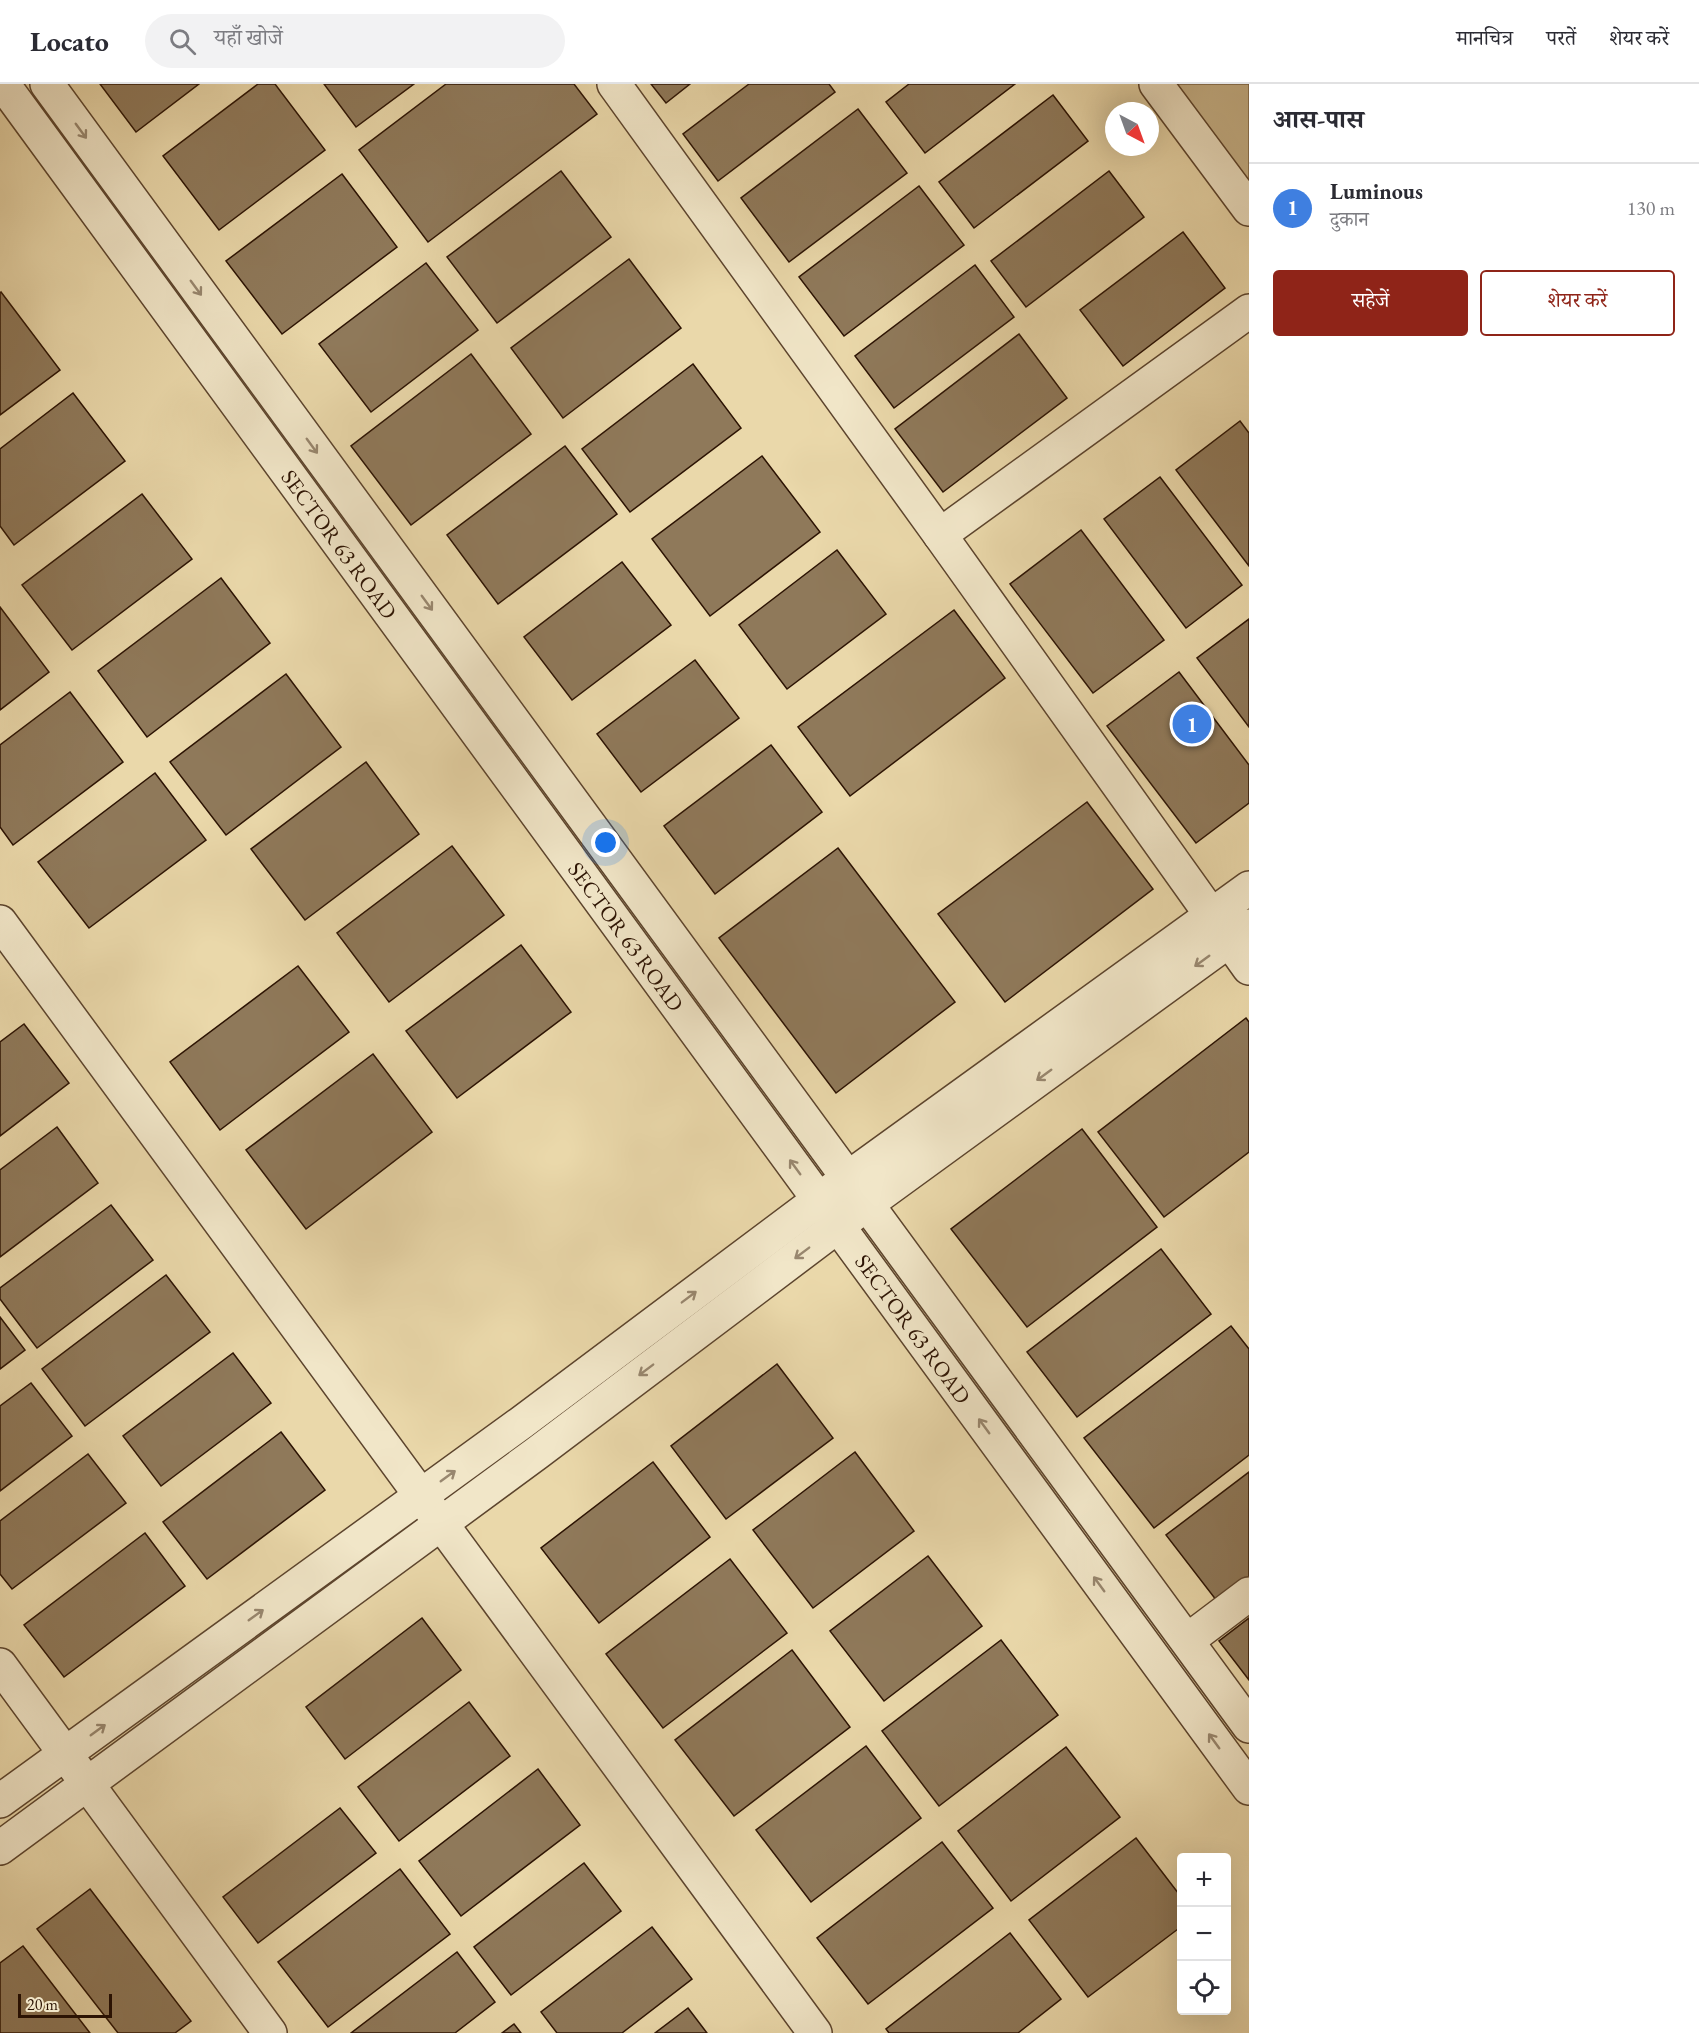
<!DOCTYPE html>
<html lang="hi">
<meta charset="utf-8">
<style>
body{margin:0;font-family:"EB Garamond","Noto Serif Devanagari",serif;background:#f2f2f3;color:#2b2b33}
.controls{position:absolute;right:18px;bottom:18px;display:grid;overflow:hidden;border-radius:6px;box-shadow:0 6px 24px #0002}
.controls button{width:54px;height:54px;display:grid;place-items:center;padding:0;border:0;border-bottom:2px solid #e1e1e2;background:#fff;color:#2b2b33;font:30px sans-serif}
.compass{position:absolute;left:1105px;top:18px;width:54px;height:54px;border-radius:50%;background:#fff;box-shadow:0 6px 24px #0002;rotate:139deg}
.scale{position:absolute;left:18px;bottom:15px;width:94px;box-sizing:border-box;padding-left:6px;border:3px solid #2c1303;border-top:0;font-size:16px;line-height:21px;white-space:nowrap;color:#2c1303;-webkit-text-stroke:4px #f1e6c8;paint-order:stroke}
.you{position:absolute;left:606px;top:759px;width:21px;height:21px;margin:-15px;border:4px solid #fff;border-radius:50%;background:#1a73e8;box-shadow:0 0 0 9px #1a73e833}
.badge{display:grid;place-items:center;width:39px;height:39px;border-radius:50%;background:#8f2418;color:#fff;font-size:20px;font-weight:700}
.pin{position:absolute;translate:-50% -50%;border:3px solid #fff;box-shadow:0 2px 6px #0006}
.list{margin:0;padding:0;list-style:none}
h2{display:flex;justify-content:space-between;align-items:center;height:78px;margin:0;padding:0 24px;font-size:26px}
h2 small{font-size:20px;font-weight:400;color:#7c7c81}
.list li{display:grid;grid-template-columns:39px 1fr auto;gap:18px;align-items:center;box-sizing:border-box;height:90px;padding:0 24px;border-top:2px solid #e1e1e2}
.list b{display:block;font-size:22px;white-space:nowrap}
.list p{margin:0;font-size:20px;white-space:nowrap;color:#7c7c81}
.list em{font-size:20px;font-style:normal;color:#7c7c81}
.actions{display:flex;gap:12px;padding:18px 24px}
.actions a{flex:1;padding:14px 0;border:2px solid #8f2418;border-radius:6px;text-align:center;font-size:21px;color:#8f2418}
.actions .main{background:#8f2418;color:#fff}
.icon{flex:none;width:33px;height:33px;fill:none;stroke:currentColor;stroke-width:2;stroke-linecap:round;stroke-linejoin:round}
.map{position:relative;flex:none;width:1249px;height:1949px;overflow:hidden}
header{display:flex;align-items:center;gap:36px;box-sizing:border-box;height:84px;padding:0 30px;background:#fff;border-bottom:2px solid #e1e1e2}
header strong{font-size:28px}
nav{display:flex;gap:33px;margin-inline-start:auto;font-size:21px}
.search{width:420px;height:54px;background:#f2f2f3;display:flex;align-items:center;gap:15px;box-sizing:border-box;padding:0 21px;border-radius:33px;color:#7c7c81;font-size:22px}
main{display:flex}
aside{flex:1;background:#fff}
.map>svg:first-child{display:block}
.green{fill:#cab78e;stroke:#7b6548;stroke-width:1.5}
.building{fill:#8f795a;stroke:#2c1303;stroke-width:1.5}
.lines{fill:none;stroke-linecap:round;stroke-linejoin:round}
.minor-casing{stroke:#5c442d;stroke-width:36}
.minor{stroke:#f1e6c8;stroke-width:33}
.oneway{stroke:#98876f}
.labels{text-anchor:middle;stroke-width:4.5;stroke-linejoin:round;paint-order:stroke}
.street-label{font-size:22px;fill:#2c1303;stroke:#f1e6c8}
</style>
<header>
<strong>Locato</strong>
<div class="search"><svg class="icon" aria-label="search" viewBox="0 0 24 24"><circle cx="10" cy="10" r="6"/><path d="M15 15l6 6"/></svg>यहाँ खोजें</div>
<nav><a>मानचित्र</a><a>परतें</a><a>शेयर करें</a></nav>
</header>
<main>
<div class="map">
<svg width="1249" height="1949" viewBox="0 0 1249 1949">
<rect width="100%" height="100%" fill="#ead8aa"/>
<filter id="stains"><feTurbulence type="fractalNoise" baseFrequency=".00333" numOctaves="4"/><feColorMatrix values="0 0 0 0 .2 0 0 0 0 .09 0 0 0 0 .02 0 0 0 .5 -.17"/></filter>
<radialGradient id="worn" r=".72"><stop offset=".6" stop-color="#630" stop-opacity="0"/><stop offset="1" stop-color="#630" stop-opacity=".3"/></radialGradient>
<polygon class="green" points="1164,0 1249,0 1249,110"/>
<g class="building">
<polygon points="100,0 199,0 136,48"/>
<polygon points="258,0 275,0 325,66 219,146 163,72"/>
<polygon points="324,0 414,0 356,43"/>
<polygon points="446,0 574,0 597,30 428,158 359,66"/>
<polygon points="651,0 690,0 666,19"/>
<polygon points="749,0 829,0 835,8 718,97 683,50"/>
<polygon points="909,0 1015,0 925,69 886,18"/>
<polygon points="1053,11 1088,57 974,144 939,98"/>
<polygon points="858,25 907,89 789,178 741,114"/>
<polygon points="561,87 611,153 497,239 447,173"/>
<polygon points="1109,87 1144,133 1026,223 991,177"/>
<polygon points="342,90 397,163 282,250 226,177"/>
<polygon points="919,102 964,161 844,252 799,193"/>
<polygon points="1183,148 1225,204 1123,282 1080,226"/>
<polygon points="629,175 681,244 563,334 511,264"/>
<polygon points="426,179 478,246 371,328 319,260"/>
<polygon points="975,181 1014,233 894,324 855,272"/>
<polygon points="1,208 60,286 0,331 0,209"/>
<polygon points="1019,250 1067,314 943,408 895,345"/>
<polygon points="471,270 531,350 411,441 351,362"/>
<polygon points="693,280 741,344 630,428 582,365"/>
<polygon points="73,309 125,377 14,461 0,442 0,365"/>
<polygon points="1240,337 1249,349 1249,482 1176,386"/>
<polygon points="565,362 617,430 498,520 447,451"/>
<polygon points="762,372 820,448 710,532 652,455"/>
<polygon points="1160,393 1242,501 1186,544 1104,435"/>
<polygon points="142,410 192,475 72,566 22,501"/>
<polygon points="1081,446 1164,556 1093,609 1010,500"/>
<polygon points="837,466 886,530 787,605 739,541"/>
<polygon points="622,478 671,541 572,616 524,553"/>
<polygon points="221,494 270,559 147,653 98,587"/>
<polygon points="0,523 49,588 0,626"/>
<polygon points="954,526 1005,594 850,712 798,643"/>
<polygon points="1249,535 1249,643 1197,574"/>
<polygon points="695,576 739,634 641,708 597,650"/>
<polygon points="1179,588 1249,681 1249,719 1196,759 1107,642"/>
<polygon points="286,590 341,663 226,751 170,678"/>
<polygon points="70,608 123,678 13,761 0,743 0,661"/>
<polygon points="771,661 822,728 715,810 664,742"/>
<polygon points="366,678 419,750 305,836 251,765"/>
<polygon points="155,689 206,756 89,844 38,778"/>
<polygon points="1087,718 1153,805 1005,918 938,830"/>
<polygon points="452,762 504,831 389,918 337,849"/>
<polygon points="838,764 955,918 836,1009 719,854"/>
<polygon points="521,861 571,928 457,1014 406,947"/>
<polygon points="298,882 349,948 220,1046 170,978"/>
<polygon points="1246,934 1249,938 1249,1068 1164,1133 1098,1048"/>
<polygon points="24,940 69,999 0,1052 0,958"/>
<polygon points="373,970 432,1048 306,1145 246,1066"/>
<polygon points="57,1043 98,1099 0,1173 0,1086"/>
<polygon points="1082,1045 1157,1143 1027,1243 951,1145"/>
<polygon points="111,1121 153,1176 37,1264 0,1215 0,1204"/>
<polygon points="1161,1165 1211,1230 1077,1333 1027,1268"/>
<polygon points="166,1191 210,1248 85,1342 42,1285"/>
<polygon points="0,1233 25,1266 0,1285"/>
<polygon points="1231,1242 1249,1265 1249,1371 1154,1444 1084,1354"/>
<polygon points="233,1269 271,1319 161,1402 123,1352"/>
<polygon points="777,1280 833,1354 726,1435 671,1362"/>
<polygon points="31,1299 72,1352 0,1407 0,1322"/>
<polygon points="281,1348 325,1406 207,1495 163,1438"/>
<polygon points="855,1368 914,1447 813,1524 753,1446"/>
<polygon points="88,1370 126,1419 12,1505 0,1490 0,1437"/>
<polygon points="653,1378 710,1453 599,1539 541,1464"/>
<polygon points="1249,1388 1249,1499 1220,1521 1166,1451"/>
<polygon points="145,1449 185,1502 64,1593 24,1541"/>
<polygon points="928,1472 982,1542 884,1617 830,1547"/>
<polygon points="730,1475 787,1549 663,1644 606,1570"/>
<polygon points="422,1534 461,1586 345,1675 306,1623"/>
<polygon points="1249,1534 1249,1596 1219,1557"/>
<polygon points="1001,1556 1058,1631 939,1722 882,1647"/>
<polygon points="792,1566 850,1643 734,1732 675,1656"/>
<polygon points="469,1618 510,1672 399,1757 358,1703"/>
<polygon points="866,1662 921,1734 811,1818 756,1746"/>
<polygon points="1066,1663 1120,1733 1011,1817 958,1747"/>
<polygon points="538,1685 580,1741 461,1832 419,1777"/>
<polygon points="340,1724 376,1769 258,1859 223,1813"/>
<polygon points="1136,1754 1182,1814 1182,1842 1088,1913 1029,1836"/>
<polygon points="942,1758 993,1824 868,1920 817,1854"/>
<polygon points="584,1779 621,1827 511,1911 474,1863"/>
<polygon points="400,1785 450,1850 328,1943 278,1878"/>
<polygon points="90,1805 191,1937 175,1949 118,1949 37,1845"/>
<polygon points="652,1843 692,1895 622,1949 557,1949 541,1928"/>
<polygon points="1010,1849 1061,1915 1018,1949 889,1949 886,1945"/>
<polygon points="23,1862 90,1949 0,1949 0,1879"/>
<polygon points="457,1868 495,1918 455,1949 351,1949"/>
<polygon points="688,1924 707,1949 655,1949"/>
<polygon points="514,1940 521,1949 502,1949"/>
</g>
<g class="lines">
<g class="minor-casing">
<g id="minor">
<path id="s1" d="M3,0l1246,1704"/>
<polyline points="47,0 1249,1642"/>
<polyline points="614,0 940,451 1249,884"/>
<polyline points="1156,0 1249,125"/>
<polyline points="940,451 1249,227"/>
<polyline points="0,838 815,1949"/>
<polyline points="1188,1556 1249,1510"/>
<polyline points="0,1581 270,1949"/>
<polyline points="0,1717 521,1339 848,1094 1249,804"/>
<polyline points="0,1764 537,1369 867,1120 1249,842"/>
</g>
</g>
<use href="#minor" class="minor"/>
</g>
<defs><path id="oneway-shaft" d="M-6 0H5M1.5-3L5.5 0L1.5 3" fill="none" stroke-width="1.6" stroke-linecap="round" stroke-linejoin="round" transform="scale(1.5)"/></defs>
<g class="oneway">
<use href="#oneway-shaft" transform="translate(81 47) rotate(54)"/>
<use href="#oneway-shaft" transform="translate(196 204) rotate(54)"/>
<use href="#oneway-shaft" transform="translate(312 362) rotate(54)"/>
<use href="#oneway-shaft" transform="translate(427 519) rotate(54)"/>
<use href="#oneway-shaft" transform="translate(1202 877) rotate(144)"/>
<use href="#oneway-shaft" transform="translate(1044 991) rotate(144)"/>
<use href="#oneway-shaft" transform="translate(795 1083) rotate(-126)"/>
<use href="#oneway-shaft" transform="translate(802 1169) rotate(143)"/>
<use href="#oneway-shaft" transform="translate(689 1213) rotate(-37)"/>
<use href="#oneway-shaft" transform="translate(646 1286) rotate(143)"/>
<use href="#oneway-shaft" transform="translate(984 1342) rotate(-126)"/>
<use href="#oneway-shaft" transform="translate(448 1392) rotate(-36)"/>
<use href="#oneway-shaft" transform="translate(1099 1500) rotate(-126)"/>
<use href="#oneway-shaft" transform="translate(256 1531) rotate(-36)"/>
<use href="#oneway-shaft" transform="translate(98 1646) rotate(-36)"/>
<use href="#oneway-shaft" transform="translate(1214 1657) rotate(-126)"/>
</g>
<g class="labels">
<g class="street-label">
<text dy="8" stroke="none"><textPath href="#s1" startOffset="570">SECTOR 63 ROAD</textPath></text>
<text dy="8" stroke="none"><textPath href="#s1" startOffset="1056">SECTOR 63 ROAD</textPath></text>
<text dy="8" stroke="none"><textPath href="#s1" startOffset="1542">SECTOR 63 ROAD</textPath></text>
</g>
</g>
<rect width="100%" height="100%" filter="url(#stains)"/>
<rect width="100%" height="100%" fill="url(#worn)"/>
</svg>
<div class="controls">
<button>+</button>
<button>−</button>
<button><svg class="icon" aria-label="locate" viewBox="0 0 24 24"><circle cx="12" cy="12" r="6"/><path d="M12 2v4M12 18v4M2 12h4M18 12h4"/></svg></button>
</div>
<svg class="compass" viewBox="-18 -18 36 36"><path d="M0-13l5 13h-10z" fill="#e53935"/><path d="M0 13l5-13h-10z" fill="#7c7c81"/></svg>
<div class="scale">20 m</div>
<div class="you"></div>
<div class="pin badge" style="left:1192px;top:640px;background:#3f7fe0">1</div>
</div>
<aside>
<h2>आस-पास<small></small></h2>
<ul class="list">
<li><span class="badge" style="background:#3f7fe0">1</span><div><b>Luminous</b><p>दुकान</p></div><em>130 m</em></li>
</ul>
<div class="actions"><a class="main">सहेजें</a><a>शेयर करें</a></div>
</aside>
</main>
